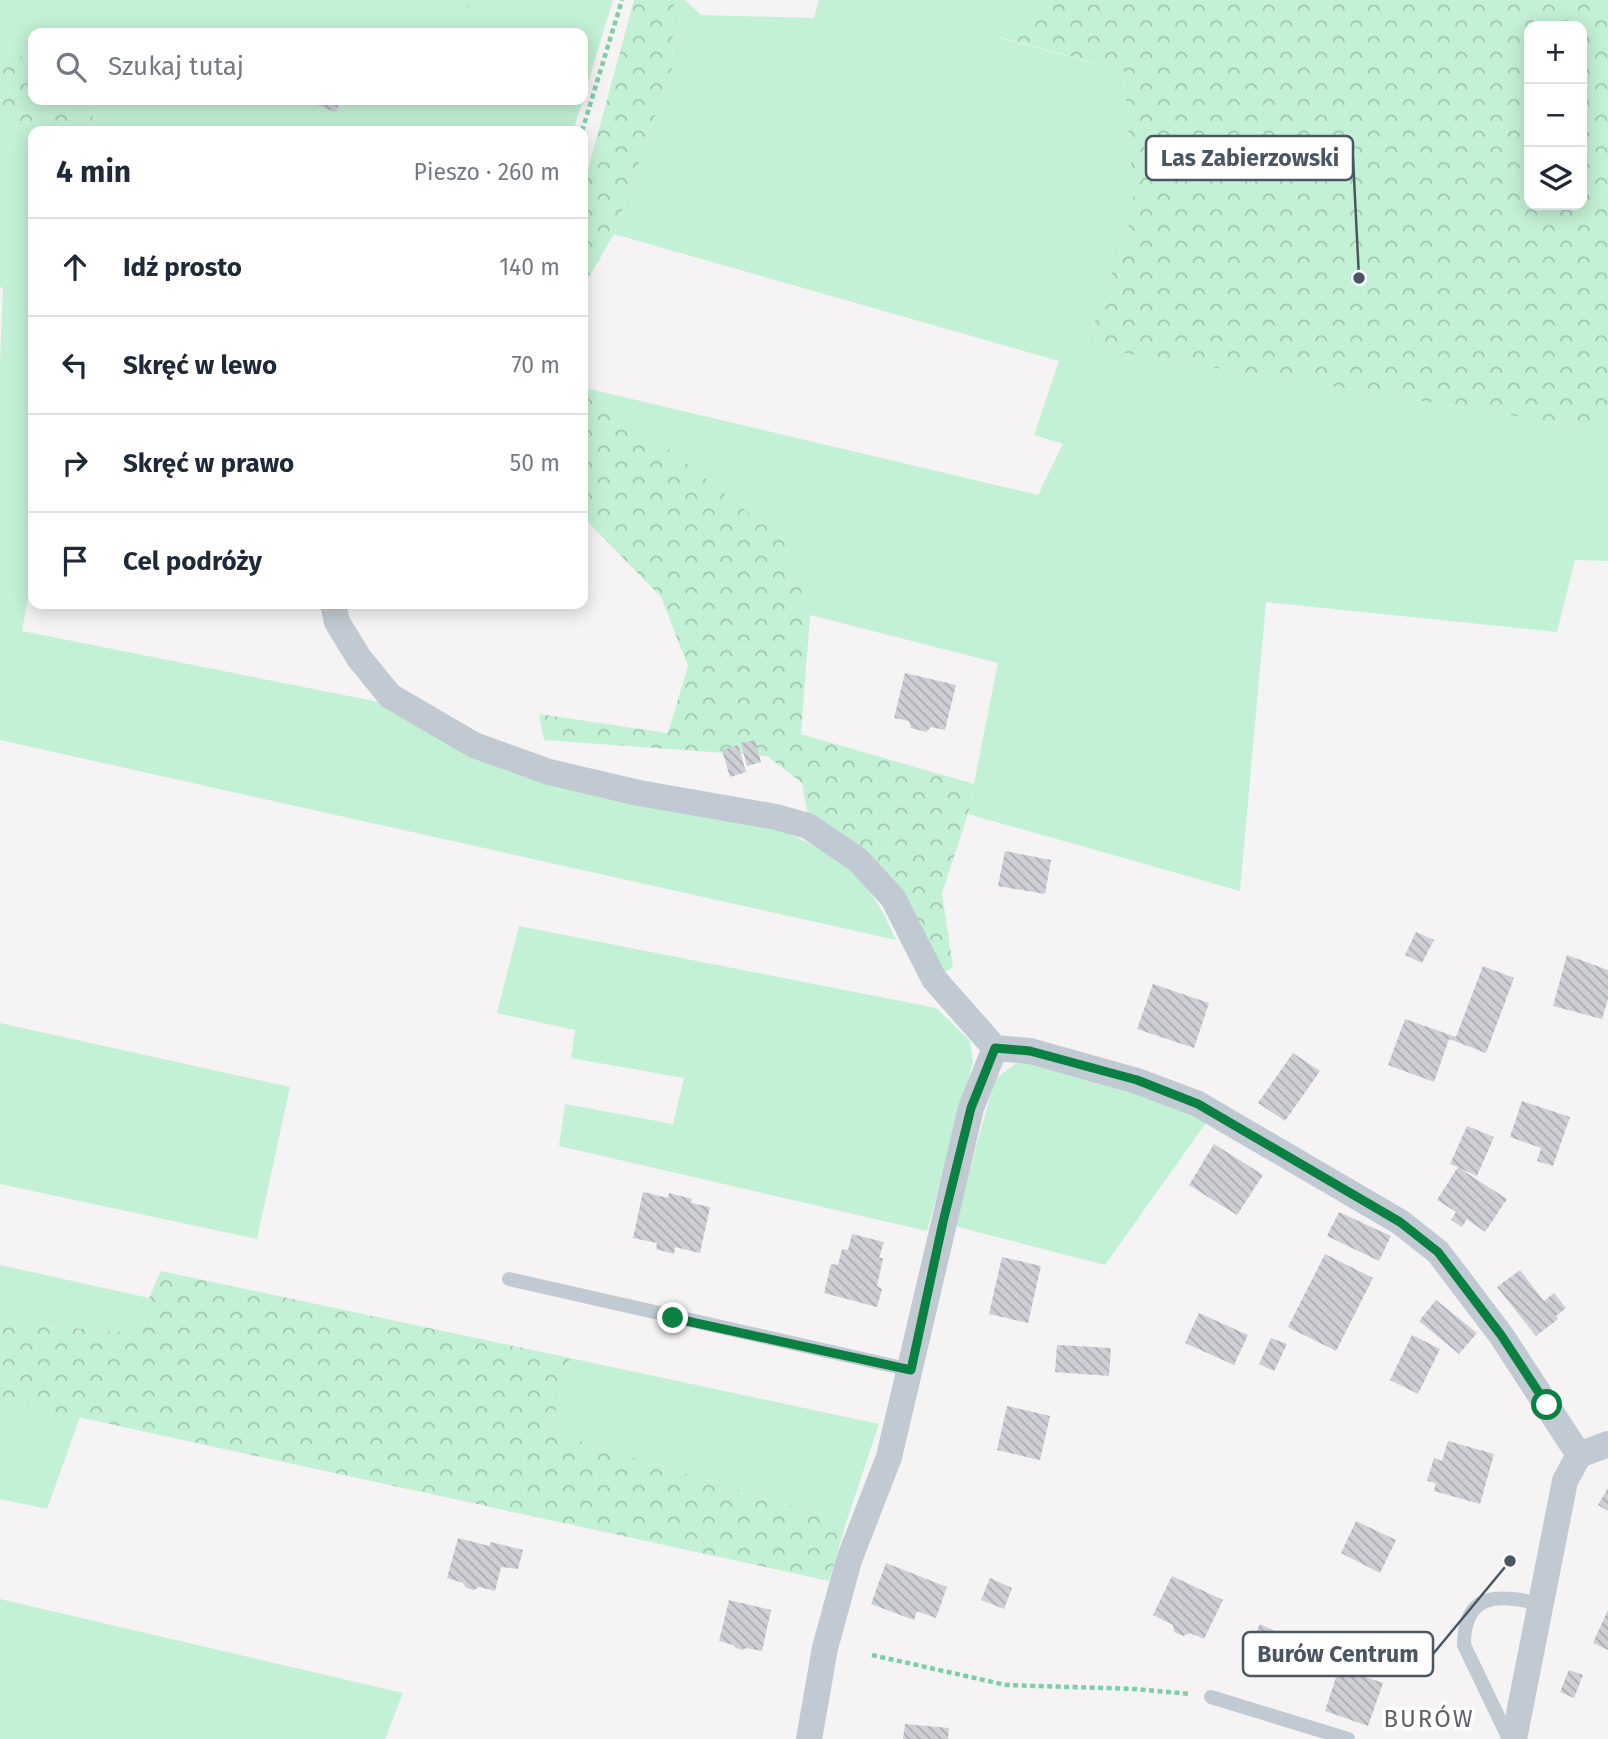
<!DOCTYPE html>
<html lang="pl">
<meta charset="utf-8">
<style>
body{margin:0;font-family:"Fira Sans",sans-serif;background:#f2f2f3;color:#1f2937}
.controls{position:absolute;right:21px;top:21px;display:grid;overflow:hidden;border-radius:14px;box-shadow:0 4px 18px #0003}
.controls button{width:63px;height:63px;display:grid;place-items:center;padding:0;border:0;border-bottom:2px solid #e0e1e3;background:#fff;color:#1f2937;font:35px sans-serif}
.stop{position:absolute;width:21px;height:21px;margin:-16px;border:5px solid #0b8043;border-radius:50%;background:#fff}
.stop.end{background:#0b8043;border-color:#fff;box-shadow:0 2px 7px #0008}
.list{margin:0;padding:0;list-style:none}
h2{display:flex;justify-content:space-between;align-items:center;height:91px;margin:0;padding:0 28px;font-size:30px}
h2 small{font-size:23px;font-weight:400;color:#747a83}
.list li{display:grid;grid-template-columns:46px 1fr auto;gap:21px;align-items:center;box-sizing:border-box;height:98px;padding:0 28px;border-top:2px solid #e0e1e3}
.list b{display:block;font-size:26px;white-space:nowrap}
.list em{font-size:23px;font-style:normal;color:#747a83}
.icon{flex:none;width:38px;height:38px;fill:none;stroke:currentColor;stroke-width:2;stroke-linecap:round;stroke-linejoin:round}
.map{position:relative;flex:none;width:1608px;height:1739px;overflow:hidden}
.search{position:absolute;background:#fff;box-shadow:0 4px 18px #0003;left:28px;top:28px;width:560px;height:77px;display:flex;align-items:center;gap:18px;box-sizing:border-box;padding:0 24px;border-radius:14px;color:#747a83;font-size:26px}
.panel{position:absolute;background:#fff;box-shadow:0 4px 18px #0003;left:28px;top:126px;width:560px;height:483px;border-radius:14px}
.map>svg:first-child{display:block}
.green{fill:#c3f1d5}
.forest{fill:url(#forest-crowns);fill-rule:evenodd}
.building{fill:url(#building-back-hatch)}
.lines{fill:none;stroke-linecap:round;stroke-linejoin:round}
.path{stroke:#7ad0a6;stroke-width:4.5;stroke-dasharray:5 3.5;stroke-linecap:butt}
.service{stroke:#c1cad2;stroke-width:14}
.minor{stroke:#c1cad2;stroke-width:26}
.route{stroke:#0b8043;stroke-width:9}
.labels{text-anchor:middle;stroke-width:7;stroke-linejoin:round;paint-order:stroke}
.quarter-label{font-size:24px;letter-spacing:2px;fill:#5f6368;stroke:#fff}
.leader{fill:none;stroke:#4a5661;stroke-width:2.5}
.callout-dot{fill:#4a5661;stroke:#fff;stroke-width:2.5}
.callout{fill:#fff;stroke:#4a5661;stroke-width:2.5}
.callout-label{font-size:23px;text-anchor:middle;font-weight:bold;fill:#4a5661}
</style>
<div class="map">
<svg width="1608" height="1739" viewBox="0 0 1608 1739">
<defs>
<pattern id="forest-crowns" width="20" height="18" patternUnits="userSpaceOnUse" patternTransform="scale(1.75)"><rect width="20" height="18" fill="#c3f1d5"/><path d="M2 6a3 3 0 1 1 6 0M12 15a3 3 0 1 1 6 0" fill="none" stroke="#a0c6b0"/></pattern>
<pattern id="building-back-hatch" width="6" height="6" patternUnits="userSpaceOnUse" patternTransform="scale(1.75)"><rect width="6" height="6" fill="#cdcfd5"/><path d="M-1 5l2 2M0 0l6 6M5-1l2 2" fill="none" stroke="#a8abb0"/></pattern>
</defs>
<rect width="100%" height="100%" fill="#f5f3f3"/>
<g class="green">
<polygon points="0,0 613,0 583,99 583,33 33,33 33,59 0,52"/>
<polygon points="674,0 685,0 701,15 814,18 819,0 1043,0 1000,38 1124,71 1134,210 1086,347 1608,431 1608,561 1575,560 1557,632 1266,602 1240,891 968,814 998,663 810,615 783,540 594,390 1038,495 1063,444 1034,435 1059,361 614,234 672,68"/>
<polygon points="97,100 583,100 573,131 89,131"/>
<path d="M0,121l41,10h-8v443l-11,57 362,72 72,45 317,79c66,28 94,45 123,113l-896,-200v-378l3,-74 -3,-1z"/>
<polygon points="519,926 936,1008 970,1041 973,1062 927,1231 559,1146 565,1104 673,1124 684,1078 571,1058 575,1030 497,1013"/>
<polygon points="0,1023 290,1087 257,1239 0,1184"/>
<polygon points="1024,1058 1086,1073 1208,1120 1105,1265 954,1226 995,1079"/>
<polygon points="0,1265 149,1298 142,1334 0,1322"/>
<polygon points="570,1358 879,1424 846,1523 550,1432"/>
<polygon points="0,1400 80,1417 47,1509 0,1499"/>
<polygon points="0,1599 403,1693 385,1739 0,1739"/>
</g>
<g class="forest">
<polygon points="459,0 493,0 490,24"/>
<polygon points="634,0 674,0 672,68 614,234 583,287 583,188"/>
<path d="M1043,0h565v431l-522,-84 48,-137 -10,-139 -125,-34zM1529,26h53v179h-53z"/>
<polygon points="0,52 33,59 33,100 97,100 89,131 41,131 0,121"/>
<polygon points="583,387 594,390 783,540 810,615 801,734 974,784 968,814 942,893 953,967 939,976 899,895 808,816 802,783 767,756 544,740 539,714 668,733 688,666 661,597 583,517"/>
<polygon points="161,1271 570,1358 550,1432 846,1523 829,1581 0,1400 0,1322 142,1334 149,1298"/>
</g>
<g class="building">
<polygon points="320,100 340,100 336,112 318,106"/>
<polygon points="905,673 956,685 945,730 931,727 926,732 911,728 909,721 894,718"/>
<polygon points="755,740 761,762 747,766 741,743"/>
<polygon points="738,745 746,772 730,777 722,750"/>
<polygon points="1005,851 1051,860 1045,894 998,886"/>
<polygon points="1416,932 1434,940 1422,963 1405,955"/>
<polygon points="1567,955 1608,970 1608,999 1602,1019 1553,1006"/>
<polygon points="1483,966 1514,978 1486,1053 1449,1039 1434,1082 1388,1065 1405,1019 1456,1037"/>
<polygon points="1153,984 1209,1003 1194,1048 1137,1029"/>
<polygon points="1293,1053 1320,1071 1285,1121 1258,1103"/>
<polygon points="1522,1101 1570,1117 1553,1166 1537,1161 1541,1148 1510,1137"/>
<polygon points="1467,1126 1494,1137 1477,1176 1459,1168 1507,1199 1485,1232 1467,1219 1462,1227 1451,1220 1456,1212 1437,1200 1458,1167 1450,1164"/>
<polygon points="1214,1144 1263,1175 1237,1215 1189,1185"/>
<polygon points="643,1192 668,1198 669,1193 692,1199 691,1203 710,1207 700,1253 675,1247 674,1254 656,1249 657,1243 633,1238"/>
<polygon points="1339,1212 1391,1236 1379,1261 1327,1236"/>
<polygon points="852,1234 884,1242 879,1258 883,1258 877,1286 882,1289 877,1307 824,1293 831,1264 838,1265 842,1249 848,1250"/>
<polygon points="1325,1254 1373,1278 1336,1351 1288,1327"/>
<polygon points="1002,1257 1041,1266 1028,1323 989,1314"/>
<polygon points="1520,1270 1544,1301 1554,1293 1566,1308 1556,1316 1558,1319 1536,1336 1497,1287"/>
<polygon points="1436,1300 1477,1333 1459,1354 1419,1321"/>
<polygon points="1199,1313 1248,1335 1234,1365 1185,1343"/>
<polygon points="1412,1335 1440,1349 1418,1394 1390,1380"/>
<polygon points="1271,1338 1287,1344 1274,1371 1259,1364"/>
<polygon points="1057,1345 1111,1348 1109,1376 1055,1372"/>
<polygon points="1007,1406 1050,1416 1040,1460 997,1450"/>
<polygon points="1448,1441 1494,1454 1480,1504 1434,1491 1436,1483 1427,1481 1434,1458 1442,1461"/>
<polygon points="1608,1488 1608,1511 1598,1505"/>
<polygon points="1356,1521 1396,1540 1380,1573 1341,1553"/>
<polygon points="458,1538 489,1546 491,1542 523,1550 518,1569 501,1567 495,1591 479,1587 474,1590 466,1588 463,1583 447,1578"/>
<polygon points="886,1563 947,1587 936,1618 917,1611 914,1620 871,1604"/>
<polygon points="1172,1576 1223,1600 1204,1639 1190,1633 1183,1636 1174,1632 1173,1625 1153,1615"/>
<polygon points="990,1578 1012,1588 1004,1609 981,1600"/>
<polygon points="729,1600 771,1610 762,1651 746,1648 743,1650 736,1648 733,1645 719,1641"/>
<polygon points="1608,1610 1608,1650 1593,1643"/>
<polygon points="1260,1624 1285,1636 1275,1658 1249,1646"/>
<polygon points="1339,1668 1383,1683 1368,1726 1325,1711"/>
<polygon points="1569,1670 1583,1675 1574,1698 1560,1692"/>
<polygon points="905,1724 949,1728 948,1739 903,1739"/>
</g>
<g class="lines">
<g class="path">
<polyline points="582,131 622,0"/>
<polyline points="872,1655 1006,1685 1136,1689 1190,1694"/>
</g>
<g class="service">
<polyline points="509,1279 911,1370"/>
<polyline points="1211,1697 1348,1739"/>
<path d="M1509,1739l-45,-94c0,-54 36,-51 76,-41"/>
</g>
<g class="minor">
<polyline points="333,604 337,622 359,658 390,696 474,745 549,772 639,793 776,817 808,826 858,860 893,898 934,979 995,1048 1030,1051 1137,1081 1198,1104 1400,1222 1438,1252 1501,1335 1579,1455"/>
<polyline points="809,1739 825,1648 849,1560 889,1457 971,1108 995,1048"/>
<polyline points="1514,1739 1565,1481 1579,1455 1608,1444"/>
</g>
</g>
<g class="lines">
<polyline class="route" points="673,1318 911,1370 943,1222 971,1108 995,1048 1030,1051 1137,1080 1198,1104 1400,1222 1438,1252 1501,1335 1547,1405"/>
</g>
<g class="labels">
<g class="quarter-label">
<text x="1429" y="1727">BURÓW</text>
</g>
</g>
<path class="leader" d="M1359 278L1353 158M1510 1561L1433 1654"/>
<g class="callout-dot">
<circle cx="1359" cy="278" r="7"/>
<circle cx="1510" cy="1561" r="7"/>
</g>
<g class="callout">
<rect x="1146" y="136" width="207" height="44" rx="7"/>
<rect x="1243" y="1632" width="190" height="44" rx="7"/>
</g>
<g class="callout-label">
<text x="1250" y="166">Las Zabierzowski</text>
<text x="1338" y="1662">Burów Centrum</text>
</g>
</svg>
<div class="controls">
<button>+</button>
<button>−</button>
<button><svg class="icon" aria-label="layers" viewBox="0 0 24 24"><path d="M12 4l9 5-9 5-9-5zM3 14l9 5 9-5"/></svg></button>
</div>
<div class="stop" style="left:1547px;top:1405px"></div>
<div class="stop end" style="left:673px;top:1318px"></div>
<div class="search"><svg class="icon" aria-label="search" viewBox="0 0 24 24"><circle cx="10" cy="10" r="6"/><path d="M15 15l6 6"/></svg>Szukaj tutaj</div>
<section class="panel">
<h2>4 min<small>Pieszo · 260 m</small></h2>
<ul class="list">
<li><svg class="icon" aria-label="ahead" viewBox="0 0 24 24"><path d="M12 20V5M6 11l6-6 6 6"/></svg><div><b>Idź prosto</b></div><em>140 m</em></li>
<li><svg class="icon" aria-label="left" viewBox="0 0 24 24"><path d="M17 20v-9H6M10 6l-5 5 5 5"/></svg><div><b>Skręć w lewo</b></div><em>70 m</em></li>
<li><svg class="icon" aria-label="right" viewBox="0 0 24 24"><path d="M7 20v-9h11M14 6l5 5-5 5"/></svg><div><b>Skręć w prawo</b></div><em>50 m</em></li>
<li><svg class="icon" aria-label="arrive" viewBox="0 0 24 24"><path d="M6 21V4h12l-3 4 3 4H6"/></svg><div><b>Cel podróży</b></div></li>
</ul>
</section>
</div>
